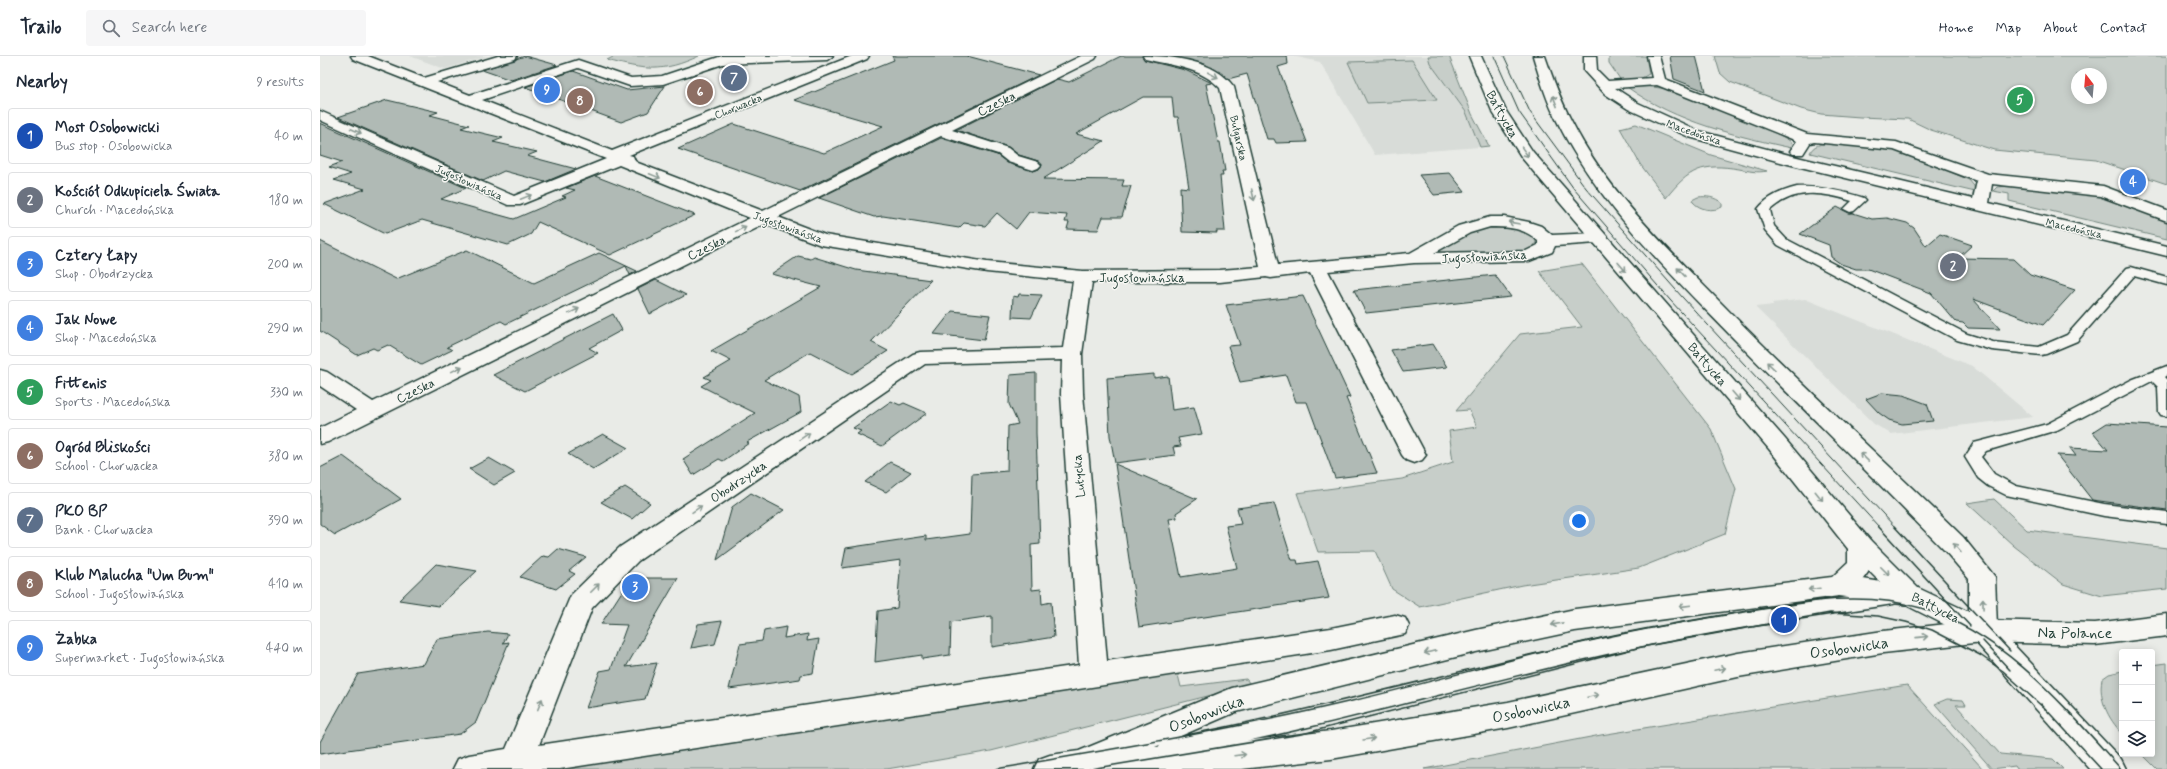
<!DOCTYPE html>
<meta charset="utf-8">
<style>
body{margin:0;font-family:Mynerve,sans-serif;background:#f6f6f7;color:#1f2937}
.controls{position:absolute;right:12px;bottom:12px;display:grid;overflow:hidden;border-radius:4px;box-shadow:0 2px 10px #0003}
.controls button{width:36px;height:36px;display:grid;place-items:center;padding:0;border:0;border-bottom:1px solid #e0e1e3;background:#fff;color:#1f2937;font:20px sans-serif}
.compass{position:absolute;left:1751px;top:12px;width:36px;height:36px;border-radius:50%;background:#fff;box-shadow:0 2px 10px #0003;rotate:344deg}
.you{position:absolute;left:1259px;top:465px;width:14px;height:14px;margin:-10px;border:3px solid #fff;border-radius:50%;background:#1a73e8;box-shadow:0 0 0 6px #1a73e833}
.badge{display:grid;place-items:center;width:26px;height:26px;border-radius:50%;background:#0b8043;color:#fff;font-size:13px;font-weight:700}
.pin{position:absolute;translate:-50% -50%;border:2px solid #fff;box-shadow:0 1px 4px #0006}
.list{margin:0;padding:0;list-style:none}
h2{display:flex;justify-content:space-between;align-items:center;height:52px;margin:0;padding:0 16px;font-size:17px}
h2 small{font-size:13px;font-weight:400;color:#747a83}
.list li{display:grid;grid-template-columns:26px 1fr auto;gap:12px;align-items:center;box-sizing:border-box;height:56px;margin:0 8px 8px;padding:0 8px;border:1px solid #e0e1e3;border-radius:4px}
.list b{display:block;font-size:15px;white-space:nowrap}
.list p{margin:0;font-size:13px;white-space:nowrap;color:#747a83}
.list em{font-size:13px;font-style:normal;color:#747a83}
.icon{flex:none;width:22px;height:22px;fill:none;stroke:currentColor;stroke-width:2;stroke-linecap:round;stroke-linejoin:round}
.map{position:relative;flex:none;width:1847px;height:713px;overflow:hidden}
header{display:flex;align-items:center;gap:24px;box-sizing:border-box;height:56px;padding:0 20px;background:#fff;border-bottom:1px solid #e0e1e3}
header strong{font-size:19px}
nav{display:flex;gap:22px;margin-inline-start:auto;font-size:14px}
.search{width:280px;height:36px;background:#f6f6f7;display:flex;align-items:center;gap:10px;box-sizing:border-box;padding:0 14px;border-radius:4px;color:#747a83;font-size:15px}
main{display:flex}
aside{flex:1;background:#fff}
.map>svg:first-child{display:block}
.built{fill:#d8dcd8}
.green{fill:#c7cec9;stroke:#73867e;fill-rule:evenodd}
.building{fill:#b0bab5;stroke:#1f3d34}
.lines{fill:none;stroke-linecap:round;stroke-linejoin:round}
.service-casing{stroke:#1f3d34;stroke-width:3}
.minor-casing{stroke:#1f3d34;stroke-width:3}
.tertiary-casing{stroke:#1f3d34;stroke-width:3}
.secondary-casing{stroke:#1f3d34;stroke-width:3}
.service{fill:#f6f6f2;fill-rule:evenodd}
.minor{fill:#f6f6f2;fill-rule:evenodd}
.tertiary{fill:#f6f6f2;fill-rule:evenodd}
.secondary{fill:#f6f6f2;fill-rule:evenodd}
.tram-far1{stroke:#1f3d34;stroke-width:1}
.tram{stroke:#1f3d34;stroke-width:1.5}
.oneway{stroke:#8a9a93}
.labels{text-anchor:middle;stroke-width:3;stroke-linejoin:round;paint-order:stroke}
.far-street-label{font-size:11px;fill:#1f3d34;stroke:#f6f6f2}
.street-label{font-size:13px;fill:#1f3d34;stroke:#f6f6f2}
.near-street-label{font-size:16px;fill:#1f3d34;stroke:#f6f6f2}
</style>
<header>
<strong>Trailo</strong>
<div class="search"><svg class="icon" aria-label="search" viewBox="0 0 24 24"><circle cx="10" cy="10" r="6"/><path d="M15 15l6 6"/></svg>Search here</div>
<nav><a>Home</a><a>Map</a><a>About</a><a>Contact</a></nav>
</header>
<main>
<aside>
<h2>Nearby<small>9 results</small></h2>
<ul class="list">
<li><span class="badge" style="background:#1a4fb4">1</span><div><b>Most Osobowicki</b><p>Bus stop · Osobowicka</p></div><em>40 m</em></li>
<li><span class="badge" style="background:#6b7280">2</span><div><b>Kościół Odkupiciela Świata</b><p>Church · Macedońska</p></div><em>180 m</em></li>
<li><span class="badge" style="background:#3f7fe0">3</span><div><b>Cztery Łapy</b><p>Shop · Obodrzycka</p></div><em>200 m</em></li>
<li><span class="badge" style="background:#3f7fe0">4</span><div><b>Jak Nowe</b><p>Shop · Macedońska</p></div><em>290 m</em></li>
<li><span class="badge" style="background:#2e9e5b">5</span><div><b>Fittenis</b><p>Sports · Macedońska</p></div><em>330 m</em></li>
<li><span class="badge" style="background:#8d6e63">6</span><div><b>Ogród Bliskości</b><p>School · Chorwacka</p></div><em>380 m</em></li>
<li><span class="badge" style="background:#5c6f8a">7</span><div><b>PKO BP</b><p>Bank · Chorwacka</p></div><em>390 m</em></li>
<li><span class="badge" style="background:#8d6e63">8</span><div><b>Klub Malucha &quot;Um Bum&quot;</b><p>School · Jugosłowiańska</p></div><em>410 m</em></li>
<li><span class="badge" style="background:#3f7fe0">9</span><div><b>Żabka</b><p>Supermarket · Jugosłowiańska</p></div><em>440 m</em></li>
</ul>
</aside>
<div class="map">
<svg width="1847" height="713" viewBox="0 0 1847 713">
<rect width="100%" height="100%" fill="#e9ebe7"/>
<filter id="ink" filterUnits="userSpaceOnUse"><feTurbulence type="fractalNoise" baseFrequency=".025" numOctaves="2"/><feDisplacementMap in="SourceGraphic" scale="8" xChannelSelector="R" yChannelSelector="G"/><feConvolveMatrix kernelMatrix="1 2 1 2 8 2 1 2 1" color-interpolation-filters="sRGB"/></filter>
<g filter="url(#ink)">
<g class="built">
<polygon points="90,0 168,0 125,13"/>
<polygon points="973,0 1108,0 1110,7 1146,56 1160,91 1055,99 1000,6"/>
<polygon points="1485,243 1652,310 1713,361 1571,378 1554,368 1435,251 1454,249 1452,247"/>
</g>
<g class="green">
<path d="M295,0h84c-36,17 -55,14 -92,4z"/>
<polygon points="1108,0 1129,0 1152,58 1169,90 1160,91 1146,56 1110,7"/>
<polygon points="1289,0 1326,0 1329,18 1316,25 1302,26 1289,7"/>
<path d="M1395,0h452v128l-71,-24 -102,-10 -63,-20 -23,-11 -48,-2 -39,-3 -20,-5 -71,-27 -10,-9zM1757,18h24v24h-24z"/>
<polygon points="1092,4 1117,44 1047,47 1028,6"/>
<path d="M1324,30l25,3 106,43 15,9 6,8c-59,-13 -119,-26 -169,-62z"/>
<path d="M1316,68l75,31 56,16c-10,2 -18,0 -28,-2 -37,-6 -50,0 -73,29l-26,-34 -20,-36z"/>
<path d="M1509,87l53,5 28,6 59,26 5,6 1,6 -165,-39c3,-8 11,-9 19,-10z"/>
<polygon points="1688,130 1771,138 1799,145 1847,163 1847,183 1689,145 1689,138 1673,135 1677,131"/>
<path d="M1378,141c9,-1 17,0 24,6v4c-9,5 -22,3 -29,-5l-1,-2z"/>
<polygon points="1176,170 1199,171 1214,180 1216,186 1213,192 1205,196 1110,198 1153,175"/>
<polygon points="1262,208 1391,373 1416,433 1405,478 1319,512 1202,529 1100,551 1072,533 1055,495 998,496 977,437 1082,423 1133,406 1129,375 1157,371 1149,354 1136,355 1200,278 1262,271 1219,215"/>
<polygon points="1674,443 1707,474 1847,492 1847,533 1782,540 1743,528 1694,490 1647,447"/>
<polygon points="1847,607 1847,713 1837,713 1822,698 1832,698 1832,609"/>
<polygon points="857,615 861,631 926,623 931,629 671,695 567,713 219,713"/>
<path d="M1802,615v62c-14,-14 -24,-35 -20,-54l7,-5z"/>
<polygon points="1587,629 1663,713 1104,713 1281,679"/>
<polygon points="1627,643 1643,644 1646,649 1636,649 1680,698 1733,703 1743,713 1697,713 1695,710 1672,713 1615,648"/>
</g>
<g class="building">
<polygon points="205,0 237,9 191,24 162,14"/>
<polygon points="572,0 647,0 719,19 480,135 358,93 414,68 504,97 563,70 474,44 574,4"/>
<polygon points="801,0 822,0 825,4 865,14 892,27 886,28 898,86 900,86 905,115 902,115 903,120 900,120 905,175 896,175 897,177 862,176 860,131 869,132 858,61 854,61 852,41 823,41 756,78 784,85 723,123 804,124 802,130 811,130 802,161 783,161 778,174 747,173 749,166 745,166 747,159 709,156 696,173 677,157 665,170 644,167 639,172 563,160 554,161 499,142 621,82 677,99 688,107 713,115 719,113 722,109 718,105 699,99 688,91 636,74 737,23 749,26"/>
<polygon points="850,0 967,0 968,8 958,11 987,86 956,87 954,83 947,83 927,18 908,23 885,8"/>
<polygon points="1350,0 1376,0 1385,35 1354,23"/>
<polygon points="253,15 307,34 345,30 328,56 301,66 205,31"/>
<polygon points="67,44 118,56 110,59 149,69 141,72 183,82 173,86 217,96 207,100 256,113 225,126 184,115 163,125 18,61"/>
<polygon points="0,67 146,132 121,143 194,163 246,141 242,140 255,134 246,132 275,120 375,159 290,199 218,166 211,178 188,189 102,164 65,178 4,148 45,133 14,124 31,118 9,111 22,106 0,99"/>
<polygon points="1130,117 1145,136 1114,139 1099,119"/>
<polygon points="1517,151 1529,157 1533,157 1552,163 1567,162 1587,167 1594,172 1606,190 1620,178 1652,189 1638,202 1693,203 1710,219 1755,234 1723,269 1653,243 1680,273 1648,272 1643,267 1636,266 1611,237 1548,213 1536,213 1521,208 1511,201 1509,189 1480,178"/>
<polygon points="0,185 76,223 147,194 214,227 279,197 317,215 310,219 306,210 186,268 181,265 127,291 132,294 101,309 68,289 57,294 53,292 37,299 0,275"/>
<polygon points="478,200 491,203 494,201 536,214 611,224 551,286 568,295 540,313 532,318 490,296 444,324 479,341 481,356 427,386 429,387 403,405 399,403 373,419 363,403 435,357 381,330 391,324 384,321 411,305 391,295 501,231 451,218"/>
<polygon points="1175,219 1191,241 1046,257 1034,234"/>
<polygon points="336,224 366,239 330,258 318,233"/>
<polygon points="699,238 722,239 711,262 692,261 693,240 698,241"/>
<polygon points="983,240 1030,341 1026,342 1057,417 1015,422 987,346 976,346 966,319 920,326 908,290 920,289 906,249"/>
<polygon points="632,255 670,259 664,284 614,278"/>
<polygon points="293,258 302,274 269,292 278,297 205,335 173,319"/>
<polygon points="1113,288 1127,311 1083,316 1071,294"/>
<polygon points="716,317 716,377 720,488 711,489 712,534 721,533 722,548 731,546 734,581 672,591 672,560 631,566 630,599 602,603 602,599 555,606 558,555 577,552 581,504 522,512 526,492 606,480 606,484 650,478 652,418 687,415 688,370 698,368 689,348 690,319"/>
<polygon points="834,318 834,322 848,320 852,354 874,351 882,378 858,382 861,390 853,391 855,399 795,407 790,380 787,322"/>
<polygon points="1562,337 1583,339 1607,348 1613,365 1582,368 1569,364 1559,357 1546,343"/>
<polygon points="571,345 580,349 584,347 607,357 562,390 537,378 541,375 533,372"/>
<polygon points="1787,367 1847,371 1847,454 1772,444 1737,399 1756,400 1750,392 1788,394 1773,376"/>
<polygon points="283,378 308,392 273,413 248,398"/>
<polygon points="23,400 81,443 15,479 0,468 0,412"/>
<polygon points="169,402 195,417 174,429 149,413"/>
<polygon points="570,406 591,416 566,436 545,426"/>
<polygon points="795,408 877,443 856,457 857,462 849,463 861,521 917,512 906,470 921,468 917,452 954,447 972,504 977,504 978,508 998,505 1009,542 819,571"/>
<polygon points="305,431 330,447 312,463 281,446"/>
<polygon points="431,437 464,454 397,504 412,451"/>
<polygon points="238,493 266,501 249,515 255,518 236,533 200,521 223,500 229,501"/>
<polygon points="116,508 157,515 119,550 79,544"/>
<polygon points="318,522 358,522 306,611 337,607 325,643 266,652 280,615 291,613 307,569 281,568 310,523"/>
<polygon points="402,565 395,588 371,592 378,568"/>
<polygon points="466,571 464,582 488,578 487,585 499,583 493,617 481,619 480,623 409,633 420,588 442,585 444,575"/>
<polygon points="168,576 188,578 183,587 189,586 156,666 140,678 0,698 0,686 38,618 104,608 117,583"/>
</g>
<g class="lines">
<g class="service-casing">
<g id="service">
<path d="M1477,131c23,-1 45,4 67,11l2,2 -12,11 -4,1 -6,-3 8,-8c-30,-9 -58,-13 -82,9l4,16 12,13 181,95 26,8 46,5 28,-12 60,-67 4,-1 36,10v8l-33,-9 -57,65 -31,13 -5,1 -49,-5 -35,-10 -179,-95 -13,-15 -7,-21c10,-13 24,-18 39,-22z"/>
<polygon points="1847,310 1847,319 1844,321 1847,324 1847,360 1841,359 1839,356 1838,331 1832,325 1737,374 1666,395 1661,401 1674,418 1696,430 1784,448 1847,456 1847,468 1784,460 1686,439 1668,430 1658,422 1645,401 1654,387 1727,368 1811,324"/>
<path d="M1573,534l6,2 3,5 -3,5 -6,2c-94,15 -189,28 -282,49 -148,33 -293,76 -442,104l-7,-2 -4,-7 4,-7 7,-2c149,-28 294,-70 442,-102 93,-20 188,-32 282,-47z"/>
</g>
</g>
<g class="minor-casing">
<g id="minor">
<path d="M31,0h17l56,22 74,-22h19l-2,3 -78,23 33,13 108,-35 53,18 31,-2 60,-20h111l-6,4 -104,4 -60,20 -33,2 -52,-18 -96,32 130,51 240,-95h17l-2,3 -238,96 4,1 2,5 3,2 125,48 318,-155h16l-2,3 -143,71 56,18 10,8 20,6 3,3 -3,3 -5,2 -25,-8 -10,-8 -57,-18 -163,81 47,18 162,27 96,9 137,-1 40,-3 -40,-179c-18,-20 -50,-23 -75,-29l-2,-3c29,0 72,4 91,31l44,178 132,-12 48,-27 32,-9h14l25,5 12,4 11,9 45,-2 6,1 3,4 -3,4 -6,1 -42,3 -3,6 -23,9 -115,2 -86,8 98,184 -4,5 -8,3 -8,-3 -4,-5 -92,-182 -39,5 -5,-1 -46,5h-128l-10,72 1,40 24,267 224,-33 64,-13 10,3 4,8 -4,8 -74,16 -771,119h-107l5,-10 11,-4 37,-6 65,-154 49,-48 293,-193 7,-2 143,-4 10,-67 -86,-9 -166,-27 -56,-21 -437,218 -8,2v-16l36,-18 -36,-24v-16l7,2 46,30 377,-184 -131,-53 -99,40h-12l-188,-85v-9l194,85 92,-37 -253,-100zM1170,171c18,0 35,1 48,14v4l-12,6 -92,2 36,-20zM742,304l-1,34 18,271 -540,80 53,-137 46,-47 287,-197z"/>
<path d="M1264,0h12l1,14 11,11 44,-3 -5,-22h12l6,23 142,55 89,8 92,32 115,12 64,24v11l-67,-25 -108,-12 -3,19 178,43v10l-379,-92 -99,-27 -61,-28 -23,-15 -21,-23zM1337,29l140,56 -7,10 3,3h10l7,-11 4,-1 80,8 83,31 -4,18 -176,-42 -98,-26 -61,-28 -23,-15z"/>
</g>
</g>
<g class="tertiary-casing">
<path id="tertiary" d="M1541,482l9,2c8,15 3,27 -7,39l55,9 4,7 -4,7 -9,3 -70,-9 -264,35 -99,21 -240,60 -81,35 80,-5 96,-11 177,-29 230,-49 145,-22 100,-11 112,3 72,-9v22l-72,9 -112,-3 -100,11 -145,24 -230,51 -177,31 -89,10h-208l5,-10 11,-4 29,-4 153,-63 244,-58 99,-21 257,-32 16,-15v-15l4,-7z"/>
</g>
<g class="secondary-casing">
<path id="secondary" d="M1149,0h12l25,55 27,41 252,287 85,101 48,48 51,24v-33l-24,-28c-69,-71 -139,-139 -208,-209 -64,-66 -137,-135 -179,-219 -11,-21 -18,-44 -25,-67h12c8,23 16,45 27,66 35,70 97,128 152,184 77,79 160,154 239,231l32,40 2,50 124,132 5,10h-36l-117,-130 -73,-37 -48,-48 -83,-105 -247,-291 -30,-47z"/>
</g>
<use href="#service" class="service"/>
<use href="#minor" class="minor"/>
<use href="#tertiary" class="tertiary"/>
<use href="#secondary" class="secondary"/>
<g class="tram-far1">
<polyline points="1174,0 1199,56 1254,133 1350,244 1559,471"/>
<polyline points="1184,0 1210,56 1266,132 1363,242 1575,471"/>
</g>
<g class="tram">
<polyline points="1558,470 1650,570"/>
<polyline points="1574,470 1690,595"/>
<polyline points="1663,585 1690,614"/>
<polyline points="1721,648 1781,713"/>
<path d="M676,713c119,-20 239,-40 356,-68 85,-20 168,-45 253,-64 41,-9 83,-16 124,-23 63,-10 129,-25 192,-6 84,26 143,98 200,161"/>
<polyline points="770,713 982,678 1321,591 1510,557 1558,560 1586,566 1612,574 1660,599 1683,615 1725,653"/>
</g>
</g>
<defs><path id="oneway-shaft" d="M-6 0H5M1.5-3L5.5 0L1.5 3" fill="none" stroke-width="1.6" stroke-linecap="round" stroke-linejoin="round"/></defs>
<g class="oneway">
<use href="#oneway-shaft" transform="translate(893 19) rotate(28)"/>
<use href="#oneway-shaft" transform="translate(1235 45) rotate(-111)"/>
<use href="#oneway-shaft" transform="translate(36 75) rotate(24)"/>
<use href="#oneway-shaft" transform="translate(1205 96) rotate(55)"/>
<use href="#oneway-shaft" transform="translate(335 120) rotate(22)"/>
<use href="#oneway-shaft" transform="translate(933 139) rotate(77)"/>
<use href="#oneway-shaft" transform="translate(206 141) rotate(-22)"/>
<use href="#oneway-shaft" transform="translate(1194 167) rotate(-170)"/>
<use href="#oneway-shaft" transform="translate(421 173) rotate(-26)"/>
<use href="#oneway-shaft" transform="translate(1302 211) rotate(49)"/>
<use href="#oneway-shaft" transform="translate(1361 216) rotate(-133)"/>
<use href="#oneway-shaft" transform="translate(254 255) rotate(-26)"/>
<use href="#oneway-shaft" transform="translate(1451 310) rotate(-136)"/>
<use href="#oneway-shaft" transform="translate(137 313) rotate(-26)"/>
<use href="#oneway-shaft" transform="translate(1416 340) rotate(49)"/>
<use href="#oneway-shaft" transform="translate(485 380) rotate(-34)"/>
<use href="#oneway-shaft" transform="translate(1544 401) rotate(-136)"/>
<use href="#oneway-shaft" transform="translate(1499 440) rotate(51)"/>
<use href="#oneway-shaft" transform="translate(377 453) rotate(-34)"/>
<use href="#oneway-shaft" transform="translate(1637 492) rotate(-131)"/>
<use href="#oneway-shaft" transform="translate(1565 515) rotate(45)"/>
<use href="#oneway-shaft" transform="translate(275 532) rotate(-45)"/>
<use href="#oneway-shaft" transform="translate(1494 533) rotate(174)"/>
<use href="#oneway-shaft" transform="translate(1663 548) rotate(-91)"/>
<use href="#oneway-shaft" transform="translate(1365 550) rotate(173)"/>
<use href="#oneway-shaft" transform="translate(1237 568) rotate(169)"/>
<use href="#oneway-shaft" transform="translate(1602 581) rotate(-6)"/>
<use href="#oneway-shaft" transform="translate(1110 596) rotate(166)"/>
<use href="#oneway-shaft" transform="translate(1400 613) rotate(-12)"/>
<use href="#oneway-shaft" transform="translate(1273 640) rotate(-12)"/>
<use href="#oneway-shaft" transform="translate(220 648) rotate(-68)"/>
<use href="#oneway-shaft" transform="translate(1049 683) rotate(-9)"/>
<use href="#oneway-shaft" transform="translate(920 699) rotate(-7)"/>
</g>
</g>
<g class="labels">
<g class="far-street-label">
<text transform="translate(418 50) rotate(-22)" y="4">Chorwacka</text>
<text transform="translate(1374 76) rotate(19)" y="4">Macedońska</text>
<text transform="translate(919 82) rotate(77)" y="4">Bułgarska</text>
<text transform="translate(149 126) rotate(24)" y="4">Jugosłowiańska</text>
<text transform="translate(468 171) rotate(20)" y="4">Jugosłowiańska</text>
<text transform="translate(1754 172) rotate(13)" y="4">Macedońska</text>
</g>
<g class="street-label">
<text transform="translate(676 47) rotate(-26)" y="5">Czeska</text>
<text transform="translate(1183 58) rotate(61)" y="5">Bałtycka</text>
<text transform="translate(386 191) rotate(-26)" y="5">Czeska</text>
<text transform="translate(1164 200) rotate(-3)" y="5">Jugosłowiańska</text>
<text x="822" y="226">Jugosłowiańska</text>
<text transform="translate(1388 308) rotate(49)" y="5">Bałtycka</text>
<text transform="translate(95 334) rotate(-26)" y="5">Czeska</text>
<text transform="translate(758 420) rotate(-95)" y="5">Lutycka</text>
<text transform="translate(418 425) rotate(-34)" y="5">Obodrzycka</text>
<text transform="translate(1616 551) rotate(27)" y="5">Bałtycka</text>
</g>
<g class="near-street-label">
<text x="1755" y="582">Na Polance</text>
<text transform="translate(1529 591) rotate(-8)" y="6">Osobowicka</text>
<text transform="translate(1211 653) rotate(-12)" y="6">Osobowicka</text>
<text transform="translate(886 657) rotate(-21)" y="6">Osobowicka</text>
</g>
</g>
</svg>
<div class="controls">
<button>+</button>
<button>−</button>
<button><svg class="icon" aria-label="layers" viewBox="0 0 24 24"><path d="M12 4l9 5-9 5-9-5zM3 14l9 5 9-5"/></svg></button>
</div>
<svg class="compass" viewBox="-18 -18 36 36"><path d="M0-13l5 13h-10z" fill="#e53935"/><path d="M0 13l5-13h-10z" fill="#747a83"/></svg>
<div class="you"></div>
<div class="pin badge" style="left:1464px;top:564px;background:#1a4fb4">1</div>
<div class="pin badge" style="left:1633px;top:210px;background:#6b7280">2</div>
<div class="pin badge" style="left:315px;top:531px;background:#3f7fe0">3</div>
<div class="pin badge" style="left:1813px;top:126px;background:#3f7fe0">4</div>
<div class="pin badge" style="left:1700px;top:44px;background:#2e9e5b">5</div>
<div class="pin badge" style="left:380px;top:36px;background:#8d6e63">6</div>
<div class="pin badge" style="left:414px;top:22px;background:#5c6f8a">7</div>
<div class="pin badge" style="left:260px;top:45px;background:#8d6e63">8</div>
<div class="pin badge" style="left:227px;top:34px;background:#3f7fe0">9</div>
</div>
</main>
